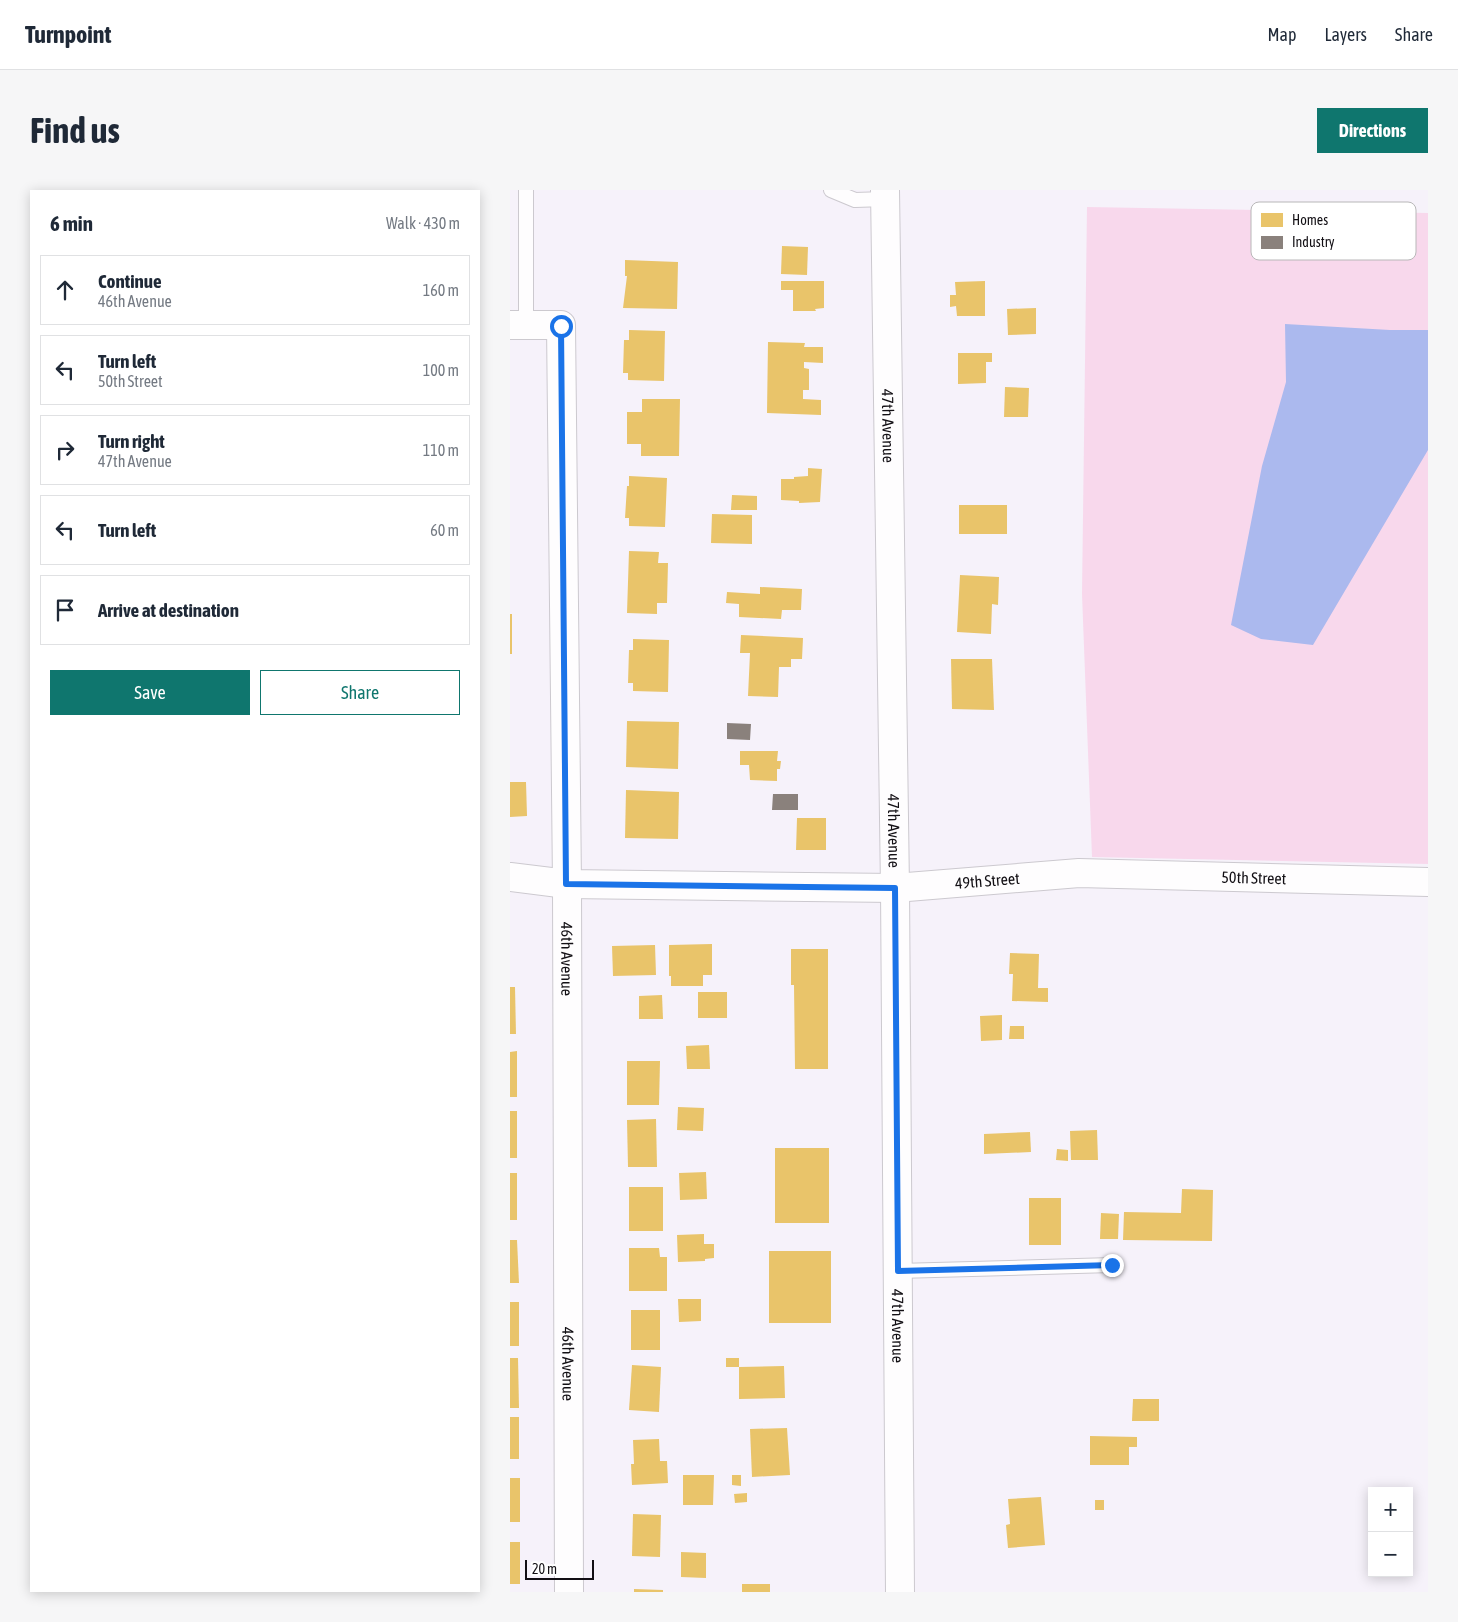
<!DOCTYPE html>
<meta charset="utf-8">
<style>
body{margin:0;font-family:"Asap Condensed",sans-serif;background:#f6f6f7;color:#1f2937}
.controls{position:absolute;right:15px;bottom:15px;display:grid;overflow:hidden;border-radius:0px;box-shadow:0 2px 12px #0003}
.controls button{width:45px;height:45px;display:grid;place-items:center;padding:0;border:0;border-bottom:1px solid #e0e1e3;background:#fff;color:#1f2937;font:25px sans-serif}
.scale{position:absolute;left:15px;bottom:12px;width:69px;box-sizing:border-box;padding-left:5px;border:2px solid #120f14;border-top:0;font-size:14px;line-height:18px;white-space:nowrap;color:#120f14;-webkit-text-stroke:4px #fff;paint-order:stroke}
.stop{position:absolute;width:15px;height:15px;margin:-11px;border:4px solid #1a73e8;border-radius:50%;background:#fff}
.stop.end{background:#1a73e8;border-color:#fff;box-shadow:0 1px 5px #0008}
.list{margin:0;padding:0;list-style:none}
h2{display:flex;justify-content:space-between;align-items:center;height:65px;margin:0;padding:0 20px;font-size:21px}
h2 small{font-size:16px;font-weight:400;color:#747a83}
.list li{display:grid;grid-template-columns:32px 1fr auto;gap:15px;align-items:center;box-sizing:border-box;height:70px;margin:0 10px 10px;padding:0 10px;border:1px solid #e0e1e3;border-radius:0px}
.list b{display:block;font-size:19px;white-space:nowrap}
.list p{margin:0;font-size:16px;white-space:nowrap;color:#747a83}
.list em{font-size:16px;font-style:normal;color:#747a83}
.actions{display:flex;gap:10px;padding:15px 20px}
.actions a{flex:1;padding:11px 0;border:1px solid #0f766e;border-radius:0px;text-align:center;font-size:18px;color:#0f766e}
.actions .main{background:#0f766e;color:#fff}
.icon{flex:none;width:28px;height:28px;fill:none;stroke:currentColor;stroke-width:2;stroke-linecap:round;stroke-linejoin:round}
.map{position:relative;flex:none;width:918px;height:1402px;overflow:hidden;border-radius:0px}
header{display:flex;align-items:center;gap:30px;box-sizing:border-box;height:70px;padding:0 25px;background:#fff;border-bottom:1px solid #e0e1e3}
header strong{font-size:24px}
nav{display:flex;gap:28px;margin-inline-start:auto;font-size:18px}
.intro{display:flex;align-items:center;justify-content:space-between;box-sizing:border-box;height:120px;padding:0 30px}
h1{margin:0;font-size:35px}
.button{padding:12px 22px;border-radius:0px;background:#0f766e;color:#fff;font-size:18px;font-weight:700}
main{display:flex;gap:30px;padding:0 30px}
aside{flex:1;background:#fff;border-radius:0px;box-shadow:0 2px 12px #0003}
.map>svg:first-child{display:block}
.green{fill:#f8d8ec}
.water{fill:#abb9ee}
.homes{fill:#e9c46a}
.industry{fill:#8a817c}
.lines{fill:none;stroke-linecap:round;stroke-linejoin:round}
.lane-casing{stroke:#ccc9cf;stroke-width:16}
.street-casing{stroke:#ccc9cf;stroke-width:30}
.secondary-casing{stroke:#ccc9cf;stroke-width:30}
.lane{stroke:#fefdfe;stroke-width:14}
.street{stroke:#fefdfe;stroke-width:28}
.secondary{stroke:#fefdfe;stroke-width:28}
.route{stroke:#1a73e8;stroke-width:6}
.labels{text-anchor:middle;stroke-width:5;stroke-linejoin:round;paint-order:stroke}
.street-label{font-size:16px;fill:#120f14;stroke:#fff}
.key{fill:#fff;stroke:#b8b7b8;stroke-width:1}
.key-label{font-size:14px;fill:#120f14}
</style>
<header>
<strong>Turnpoint</strong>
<nav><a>Map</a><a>Layers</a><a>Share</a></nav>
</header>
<div class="intro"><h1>Find us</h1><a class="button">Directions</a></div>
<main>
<aside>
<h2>6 min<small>Walk · 430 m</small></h2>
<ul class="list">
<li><svg class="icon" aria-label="ahead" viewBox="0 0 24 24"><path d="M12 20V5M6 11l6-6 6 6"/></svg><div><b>Continue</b><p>46th Avenue</p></div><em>160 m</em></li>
<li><svg class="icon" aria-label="left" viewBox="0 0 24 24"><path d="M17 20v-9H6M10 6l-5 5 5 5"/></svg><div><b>Turn left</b><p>50th Street</p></div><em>100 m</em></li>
<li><svg class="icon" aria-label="right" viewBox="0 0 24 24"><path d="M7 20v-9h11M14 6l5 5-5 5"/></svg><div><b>Turn right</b><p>47th Avenue</p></div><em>110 m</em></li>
<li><svg class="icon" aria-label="left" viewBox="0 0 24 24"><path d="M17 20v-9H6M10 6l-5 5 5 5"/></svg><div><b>Turn left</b></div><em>60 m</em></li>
<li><svg class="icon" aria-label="arrive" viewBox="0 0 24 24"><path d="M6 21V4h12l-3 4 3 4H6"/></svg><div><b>Arrive at destination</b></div></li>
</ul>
<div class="actions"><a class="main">Save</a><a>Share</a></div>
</aside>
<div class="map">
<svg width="918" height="1402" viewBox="0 0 918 1402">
<rect width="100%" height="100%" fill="#f6f2fa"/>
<polygon class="green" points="577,17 918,23 918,674 582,667 572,404"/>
<polygon class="water" points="775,134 880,140 918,140 918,260 803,455 751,449 721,435 752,276 776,192"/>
<g class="homes">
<polygon points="272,56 298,57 297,85 271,84"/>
<polygon points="115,70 168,72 167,119 113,118 117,86 115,86"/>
<polygon points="271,91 314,91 314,118 305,119 306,121 283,121 283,100 271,100"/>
<polygon points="475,91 475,126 447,126 446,116 440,117 440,105 446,105 445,92"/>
<polygon points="526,118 526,144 498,145 497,119"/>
<polygon points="119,140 155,141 154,191 118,190 118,183 113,183 114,150 119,150"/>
<polygon points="258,152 295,153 294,157 313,157 313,173 294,172 294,178 299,179 299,200 293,200 293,209 311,210 311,225 257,223"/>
<polygon points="448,163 482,163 482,172 476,172 476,193 448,194"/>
<polygon points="495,197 519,198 518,227 494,227"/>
<polygon points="132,209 170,209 169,266 131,266 131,254 117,254 117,222 132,222"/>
<polygon points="298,278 312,279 310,312 289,313 289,311 271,310 271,289 284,289 284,287 298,286"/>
<polygon points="119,286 157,288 155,337 119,336 119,328 115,328 117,296 119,296"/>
<polygon points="222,305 247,306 247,320 221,320"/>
<rect x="449" y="315" width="48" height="29"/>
<polygon points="202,324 242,325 242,354 201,353"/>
<polygon points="119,361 149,362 148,373 158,373 157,413 147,413 147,424 117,423"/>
<polygon points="450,385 489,387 488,415 482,414 481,444 447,442"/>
<polygon points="250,397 292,399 291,420 272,420 271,429 229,427 229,414 216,413 217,402 250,404"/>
<rect x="0" y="424" width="2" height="40"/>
<polygon points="231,445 293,448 292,469 281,469 281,477 269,477 268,507 238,506 240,463 230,463"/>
<polygon points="123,449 159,450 158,502 123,501 123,493 118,493 119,460 123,460"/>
<polygon points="441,469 482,469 484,520 442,519"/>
<polygon points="117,531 169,532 168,579 116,577"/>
<polygon points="230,561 268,561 267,571 271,571 270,579 267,579 267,591 240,590 239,575 230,575"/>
<polygon points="0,592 16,592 17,626 0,627"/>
<polygon points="116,600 169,602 168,649 115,648"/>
<polygon points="287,628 316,628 316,660 286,660"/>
<polygon points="202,754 202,785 193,785 193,796 161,796 161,786 159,786 159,755"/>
<polygon points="145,755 146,785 103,786 102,756"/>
<polygon points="281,759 318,759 318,879 285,879 284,795 281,795"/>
<polygon points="500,763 529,764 528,798 538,798 538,812 502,811 503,784 499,784"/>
<polygon points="0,797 5,797 6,844 0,844"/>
<rect x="188" y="802" width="29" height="26"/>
<polygon points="152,805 153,829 129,829 129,806"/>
<polygon points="492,825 492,850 471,851 470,826"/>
<polygon points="500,836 514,836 514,849 499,849"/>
<polygon points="199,855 200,879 177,879 176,856"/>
<polygon points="7,861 7,907 0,907 0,862"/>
<polygon points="117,871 150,871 149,915 117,915"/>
<polygon points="168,917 194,918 193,941 167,940"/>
<rect x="0" y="921" width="7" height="47"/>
<polygon points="146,929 147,977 118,977 117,930"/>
<polygon points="587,940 588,970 561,970 560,941"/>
<polygon points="520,942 521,962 474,964 474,944"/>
<rect x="265" y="958" width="54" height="75"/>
<polygon points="547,959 558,960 558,971 546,970"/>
<polygon points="196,982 197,1009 170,1010 169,983"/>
<rect x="0" y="983" width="7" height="47"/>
<rect x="119" y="997" width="34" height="44"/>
<polygon points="672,999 703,1000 702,1051 613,1050 614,1022 671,1023"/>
<rect x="519" y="1008" width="32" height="47"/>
<polygon points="591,1023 609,1024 608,1049 590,1049"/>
<polygon points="194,1044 194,1054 204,1054 204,1068 195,1069 195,1071 168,1072 167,1045"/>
<polygon points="0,1050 7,1050 9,1093 0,1093"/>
<polygon points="119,1058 149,1058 150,1067 157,1067 157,1101 119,1101"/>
<rect x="259" y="1061" width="62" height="72"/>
<polygon points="168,1109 191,1109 191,1131 169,1132"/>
<rect x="0" y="1112" width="9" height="44"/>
<rect x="121" y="1120" width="29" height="40"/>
<polygon points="0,1168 8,1168 9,1218 0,1218"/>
<polygon points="216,1168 229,1168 229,1177 274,1176 275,1208 229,1209 229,1177 216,1177"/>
<polygon points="122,1175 151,1177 149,1222 119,1220"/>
<polygon points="623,1209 649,1209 649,1231 622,1231"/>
<rect x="0" y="1227" width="9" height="42"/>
<polygon points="277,1238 280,1285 242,1287 240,1239"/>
<polygon points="580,1246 627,1247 627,1257 619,1257 619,1275 580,1275"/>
<polygon points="149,1249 150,1271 157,1271 158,1293 122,1295 121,1274 124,1274 123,1250"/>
<polygon points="173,1285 204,1285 203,1315 173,1315"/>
<polygon points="222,1285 231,1285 231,1296 222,1295"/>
<rect x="0" y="1288" width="10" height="44"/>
<polygon points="237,1303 237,1312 225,1313 224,1304"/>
<polygon points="531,1307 535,1355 498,1358 496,1335 500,1334 498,1309"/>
<rect x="585" y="1310" width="9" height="10"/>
<polygon points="123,1324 151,1325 150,1367 122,1366"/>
<rect x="0" y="1352" width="10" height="42"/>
<polygon points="171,1362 196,1363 196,1388 171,1387"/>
<rect x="232" y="1394" width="28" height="8"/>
<polygon points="124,1399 153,1400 153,1402 124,1402"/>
</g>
<g class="industry">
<polygon points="217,533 241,534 240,550 217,549"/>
<polygon points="263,604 288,604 288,620 262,620"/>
</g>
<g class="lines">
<g class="lane-casing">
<g id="lane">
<polyline points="321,0 345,10 375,9"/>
<polyline points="16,135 16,0"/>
<polyline points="388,1081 602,1075"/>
</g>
</g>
<g class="street-casing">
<g id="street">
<path id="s1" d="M0,135h51l6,559 2,708"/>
<path id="s2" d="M0,687l57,7 328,4 184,-15 349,9"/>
</g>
</g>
<g class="secondary-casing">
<g id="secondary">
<path id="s3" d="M375,0l10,698 5,704"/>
</g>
</g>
<use href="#lane" class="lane"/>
<use href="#street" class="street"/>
<use href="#secondary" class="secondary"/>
</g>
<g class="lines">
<polyline class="route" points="51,136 56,694 385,698 388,1081 602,1075"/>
</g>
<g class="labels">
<g class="street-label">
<text dy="6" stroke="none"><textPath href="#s3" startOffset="236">47th Avenue</textPath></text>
<text dy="6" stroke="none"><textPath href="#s3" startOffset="641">47th Avenue</textPath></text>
<text dy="6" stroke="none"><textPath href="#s2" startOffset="745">50th Street</textPath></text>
<text dy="6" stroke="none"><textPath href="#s2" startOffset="478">49th Street</textPath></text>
<text dy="6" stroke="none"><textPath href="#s1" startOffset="685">46th Avenue</textPath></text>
<text dy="6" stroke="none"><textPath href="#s3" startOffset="1136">47th Avenue</textPath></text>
<text dy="6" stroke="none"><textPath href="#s1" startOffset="1090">46th Avenue</textPath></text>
</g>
</g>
<rect x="741" y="12" width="165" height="58" rx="8" class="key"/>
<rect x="751" y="23" width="22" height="14" fill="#e9c46a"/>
<rect x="751" y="46" width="22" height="13" fill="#8a817c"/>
<g class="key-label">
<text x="782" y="35">Homes</text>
<text x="782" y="57">Industry</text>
</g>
</svg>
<div class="controls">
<button>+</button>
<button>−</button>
</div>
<div class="scale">20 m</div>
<div class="stop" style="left:51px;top:136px"></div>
<div class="stop end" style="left:602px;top:1075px"></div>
</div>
</main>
